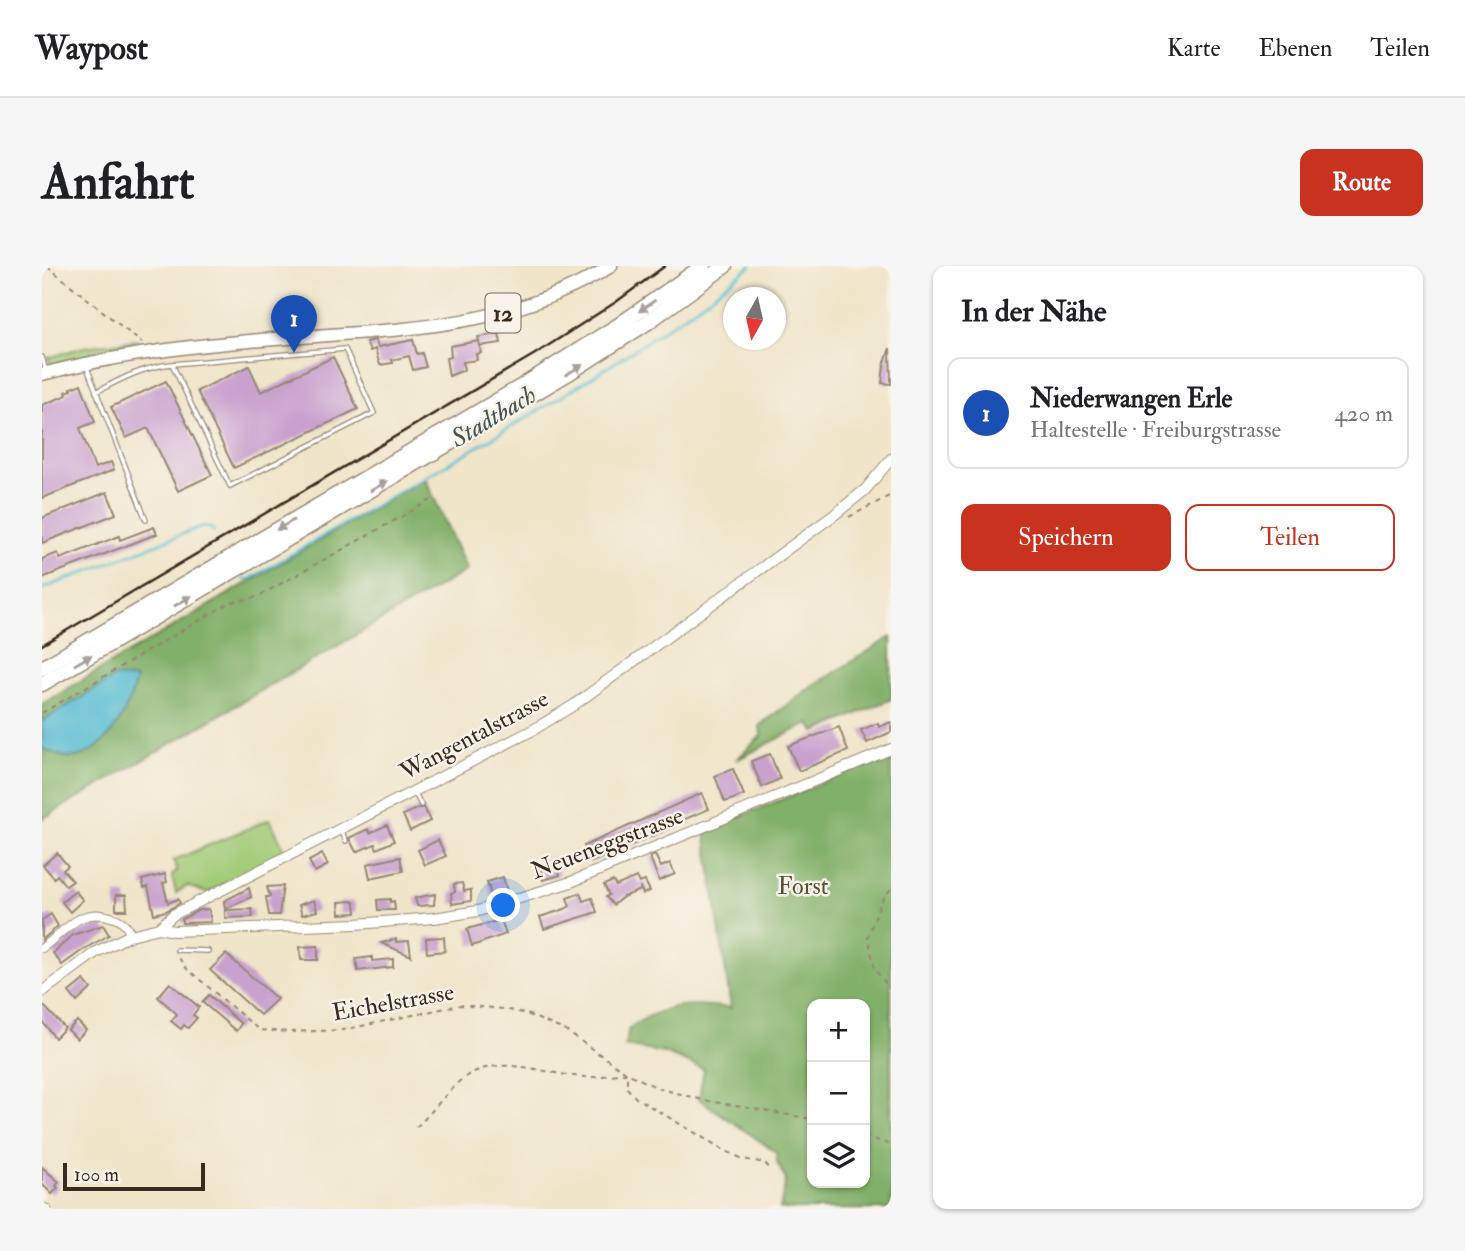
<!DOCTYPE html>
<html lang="de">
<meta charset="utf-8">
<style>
body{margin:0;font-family:"IM FELL Double Pica",serif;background:#f6f6f6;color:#202124}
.controls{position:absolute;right:21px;bottom:21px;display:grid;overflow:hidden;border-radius:14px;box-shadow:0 2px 5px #0004}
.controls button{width:63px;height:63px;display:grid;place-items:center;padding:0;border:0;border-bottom:2px solid #e0e0e0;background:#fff;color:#202124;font:35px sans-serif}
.compass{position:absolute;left:681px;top:21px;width:63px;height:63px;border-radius:50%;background:#fff;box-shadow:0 2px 5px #0004;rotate:188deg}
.scale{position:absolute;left:21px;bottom:18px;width:142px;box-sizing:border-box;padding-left:7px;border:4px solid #3b2a1e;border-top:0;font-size:19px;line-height:24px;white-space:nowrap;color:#3b2a1e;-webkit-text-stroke:5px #f7f3e8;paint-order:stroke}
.you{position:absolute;left:462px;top:640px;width:24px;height:24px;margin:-18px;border:5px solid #fff;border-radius:50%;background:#1a73e8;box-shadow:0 0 0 10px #1a73e833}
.badge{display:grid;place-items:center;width:46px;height:46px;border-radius:50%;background:#c8321e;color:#fff;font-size:23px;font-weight:700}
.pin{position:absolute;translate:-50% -58px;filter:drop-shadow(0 2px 4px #0008)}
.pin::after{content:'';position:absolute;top:37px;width:24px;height:21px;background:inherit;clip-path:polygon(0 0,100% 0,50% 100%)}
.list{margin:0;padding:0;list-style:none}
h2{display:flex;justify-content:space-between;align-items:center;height:91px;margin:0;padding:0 28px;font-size:30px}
h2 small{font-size:23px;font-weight:400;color:#757577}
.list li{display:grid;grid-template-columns:46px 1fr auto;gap:21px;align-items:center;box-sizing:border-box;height:112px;margin:0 14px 14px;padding:0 14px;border:2px solid #e0e0e0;border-radius:14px}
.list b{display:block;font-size:26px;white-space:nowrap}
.list p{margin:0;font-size:23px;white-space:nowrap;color:#757577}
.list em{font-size:23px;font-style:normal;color:#757577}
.actions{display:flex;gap:14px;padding:21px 28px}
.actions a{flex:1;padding:16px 0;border:2px solid #c8321e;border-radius:14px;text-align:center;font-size:24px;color:#c8321e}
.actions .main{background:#c8321e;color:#fff}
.icon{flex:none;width:38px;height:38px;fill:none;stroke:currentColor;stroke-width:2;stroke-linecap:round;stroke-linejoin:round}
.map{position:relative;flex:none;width:849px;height:943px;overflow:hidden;border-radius:14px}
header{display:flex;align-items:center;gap:42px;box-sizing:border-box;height:98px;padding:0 35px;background:#fff;border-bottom:2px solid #e0e0e0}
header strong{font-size:33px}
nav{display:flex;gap:38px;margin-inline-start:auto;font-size:24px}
.intro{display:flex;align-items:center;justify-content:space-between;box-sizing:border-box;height:168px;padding:0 42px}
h1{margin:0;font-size:49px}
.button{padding:18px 32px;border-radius:14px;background:#c8321e;color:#fff;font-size:24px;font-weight:700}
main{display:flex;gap:42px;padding:0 42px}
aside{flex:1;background:#fff;border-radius:14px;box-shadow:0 2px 5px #0004}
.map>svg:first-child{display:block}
.green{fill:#a2cc78;stroke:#6e7b4b;stroke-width:2}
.forest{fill:#81b068;stroke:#5e6d43;stroke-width:2;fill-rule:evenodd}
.water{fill:#56bcd3;stroke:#487378;stroke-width:2}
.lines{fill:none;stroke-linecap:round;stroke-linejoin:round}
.stream{stroke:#56bcd3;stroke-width:2.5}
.building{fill:#c9a1cf}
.service-casing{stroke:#958874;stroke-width:6}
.minor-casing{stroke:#958874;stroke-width:10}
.tertiary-casing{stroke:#958874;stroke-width:12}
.primary-casing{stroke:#958874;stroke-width:15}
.motorway-casing{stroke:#958874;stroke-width:17}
.path{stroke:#958874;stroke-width:2;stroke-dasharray:5 5;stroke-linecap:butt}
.service{stroke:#fff;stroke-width:3.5}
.minor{stroke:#fff;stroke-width:8}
.tertiary{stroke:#fff;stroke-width:10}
.primary{stroke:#fff;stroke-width:12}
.motorway{stroke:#fff;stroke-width:14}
.rail{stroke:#3b2a1e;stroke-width:2.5}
.oneway{fill:#a79f9a}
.labels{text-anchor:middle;stroke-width:5;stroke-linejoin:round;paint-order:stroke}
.shield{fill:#f7f3e8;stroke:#73665b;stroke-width:2}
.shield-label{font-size:23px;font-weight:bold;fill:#3b2a1e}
.street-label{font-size:24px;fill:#3b2a1e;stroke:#f7f3e8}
.park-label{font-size:24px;fill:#555234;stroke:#f7f3e8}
.water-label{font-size:26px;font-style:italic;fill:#435654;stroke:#f7f3e8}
</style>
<header>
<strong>Waypost</strong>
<nav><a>Karte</a><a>Ebenen</a><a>Teilen</a></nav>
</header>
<div class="intro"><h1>Anfahrt</h1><a class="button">Route</a></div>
<main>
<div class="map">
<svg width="849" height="943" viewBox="0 0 849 943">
<rect width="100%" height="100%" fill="#f7f3e8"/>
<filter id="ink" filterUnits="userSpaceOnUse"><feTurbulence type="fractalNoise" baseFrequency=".0143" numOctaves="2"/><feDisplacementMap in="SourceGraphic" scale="14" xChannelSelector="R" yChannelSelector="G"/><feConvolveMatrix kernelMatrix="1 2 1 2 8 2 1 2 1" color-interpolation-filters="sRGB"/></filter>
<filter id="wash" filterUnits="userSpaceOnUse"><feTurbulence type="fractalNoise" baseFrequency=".00686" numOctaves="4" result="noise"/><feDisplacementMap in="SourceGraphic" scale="28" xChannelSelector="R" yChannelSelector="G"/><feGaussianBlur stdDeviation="1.57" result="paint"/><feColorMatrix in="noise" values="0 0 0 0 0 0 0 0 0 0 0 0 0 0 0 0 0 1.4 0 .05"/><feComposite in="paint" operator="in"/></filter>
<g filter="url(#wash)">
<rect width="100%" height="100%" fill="#efe5c9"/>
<g class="green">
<polygon points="95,74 101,81 46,89 14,98 8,97 6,92 42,81"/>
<polygon points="228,553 243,586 165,627 145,620 134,627 130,610 135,604 132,594"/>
</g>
<g class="forest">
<polygon points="383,212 425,304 0,553 0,482 19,490 12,448 0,455 0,438"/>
<polygon points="849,371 849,433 773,466 767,457 694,494 719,470 718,459 766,423"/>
<path d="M849,488v455h-111l6,-29 -9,-18 -1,-10 -77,-53 5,-30 -40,-16 -39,-7 4,-18c38,-25 58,-26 102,-20l-26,-177zM770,738h53v179h-53z"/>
</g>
<path class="water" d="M73,411l21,2c-7,29 -25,68 -57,77 -12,4 -26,-3 -37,-8v-27z"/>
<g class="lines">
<g class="stream">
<path d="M201,313l5,1c169,-101 347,-192 503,-314"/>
<polyline points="0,323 161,260 167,261 172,265"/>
</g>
</g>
<g id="blocks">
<g class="building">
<polygon points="457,68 459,77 438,80 437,76 439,87 434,88 435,94 421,96 422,104 407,110 404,92 409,91 408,80 437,75 436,71"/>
<polygon points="333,74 336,81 371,74 375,88 380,87 384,101 371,104 367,90 350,94 351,97 338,99 333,83 328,85 324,76"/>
<polygon points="848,82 849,118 840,117 842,99"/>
<polygon points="291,91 316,143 192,202 155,125 207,100 219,126"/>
<polygon points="124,115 170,209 136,225 106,162 84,172 69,141"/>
<polygon points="39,118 53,156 38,162 53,202 69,196 72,204 0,232 0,139 25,129 24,126 30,124 29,122"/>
<polygon points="65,226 74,248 0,277 0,252"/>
<polygon points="112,261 115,268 0,312 0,293 16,287 18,293 77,270 78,274"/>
<polygon points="849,456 849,466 825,477 819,464 836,457 837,461"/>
<polygon points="797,461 806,485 757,505 746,480"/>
<polygon points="728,488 738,513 720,521 709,495"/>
<polygon points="691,503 702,529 683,536 673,510"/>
<polygon points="660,527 667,543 624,561 625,564 549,596 542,580"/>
<polygon points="376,542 382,542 388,555 368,565 361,549"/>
<polygon points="345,559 352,575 335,583 333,578 314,586 307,572 326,563 328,567"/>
<polygon points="396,574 404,590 383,599 376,584"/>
<polygon points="15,587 26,600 21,604 31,615 24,620 15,609 12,612 1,599"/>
<polygon points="280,588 286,599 273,606 267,595"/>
<polygon points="613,589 619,601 628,597 633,608 617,615 608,591"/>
<polygon points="358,591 361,605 328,612 325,598"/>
<polygon points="515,600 518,609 501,614 498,605"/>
<polygon points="123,608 125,616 121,617 126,637 136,633 138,637 124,645 112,648 106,621 102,622 100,614"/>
<polygon points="461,611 465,625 449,629 445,616"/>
<polygon points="594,611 597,617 603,615 608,625 601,628 598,621 599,624 581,631 571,639 564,631 567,629 562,619 571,615 574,620"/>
<polygon points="420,617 422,625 429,624 429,635 410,638 409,627 413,626 412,618"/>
<polygon points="241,620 237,649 227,649 224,631 228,631 225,621"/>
<polygon points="207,622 209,631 183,643 182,635"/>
<polygon points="33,625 41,634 28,646 20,636"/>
<polygon points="538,627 541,635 550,632 555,646 502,663 498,651 523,643 528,640 525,632"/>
<polygon points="393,628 392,639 375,640 373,632"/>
<polygon points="74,629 84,629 85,644 74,644"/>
<polygon points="348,633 348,636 352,635 353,644 336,644 335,634"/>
<polygon points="272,634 275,645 260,649 257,639"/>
<polygon points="310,635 313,637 314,647 298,648 297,636"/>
<polygon points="167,643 169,656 140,657 140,653 157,644"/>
<polygon points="210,643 211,651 183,652 183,644"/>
<polygon points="9,648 16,660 0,674 0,654"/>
<polygon points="459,654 464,668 430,680 425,663"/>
<polygon points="61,659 67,669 42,683 20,699 11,687 31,669"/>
<polygon points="402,671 403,685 385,687 384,672"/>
<polygon points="354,673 354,676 367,675 369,690 339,677"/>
<polygon points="276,680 276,694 259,694 258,681"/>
<polygon points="184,688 235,733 218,749 168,704"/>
<polygon points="330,691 330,695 351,693 351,701 316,705 314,693"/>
<polygon points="42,714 49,723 35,736 27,726"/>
<polygon points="128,717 157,741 151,749 155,752 146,762 142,759 139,763 129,755 135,748 116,731"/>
<polygon points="167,729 199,758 194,765 160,736"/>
<polygon points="0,738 23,762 13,772 0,755"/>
<polygon points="35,755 44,764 35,773 26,764"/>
<polygon points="0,901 17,916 14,920 16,922 10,928 0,918"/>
</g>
</g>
</g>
<g filter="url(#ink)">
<use href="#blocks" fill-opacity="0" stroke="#958874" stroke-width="2"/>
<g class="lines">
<g class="service-casing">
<g id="service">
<polyline points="0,91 4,105"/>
<polyline points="44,99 104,254"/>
<path d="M54,126c25,-13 47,-25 76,-28l173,-15 29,64 -144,73 -58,-122"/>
<polyline points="373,527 379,539"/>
<polyline points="299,564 304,575"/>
<polyline points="135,684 166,685"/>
</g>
</g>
<g class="minor-casing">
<g id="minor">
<path d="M0,682c23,-16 38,-42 69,-31 11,3 15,7 20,18"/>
<polyline points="0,941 5,943"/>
</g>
</g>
<g class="tertiary-casing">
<g id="tertiary">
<polyline points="117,662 132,665 314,658 392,652 436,645 529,616 849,483"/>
<polyline points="0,726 54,686 89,669 117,662 131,649 491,464 532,439 792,249 823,224 849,193"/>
</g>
</g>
<g class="primary-casing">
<path id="primary" d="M0,108c81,-21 163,-30 246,-36 114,-9 222,-9 323,-72"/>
</g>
<g class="motorway-casing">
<g id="motorway">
<polyline points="0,402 480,120 577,59 661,0"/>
<polyline points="0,418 525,108 606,56 683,0"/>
</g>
</g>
<g class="path">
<polyline points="5,0 100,77"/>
<polyline points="807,251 849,229"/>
<polyline points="0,447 187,337 215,331 391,233"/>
<polyline points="849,623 839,635 826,670 833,704 849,724"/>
<polyline points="137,692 144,702 217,764 247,766 301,764 418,739 462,743 485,748 524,765 585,807 616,822 661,834 770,853"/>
<path d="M374,861c17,-14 36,-44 54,-53 37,-20 81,3 119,3 12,0 26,-3 38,-4v15l9,10 88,52 19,9 22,4 7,8"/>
<polyline points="823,870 849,879"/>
</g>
<use href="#service" class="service"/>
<use href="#minor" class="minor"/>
<use href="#tertiary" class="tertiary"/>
<use href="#primary" class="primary"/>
<use href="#motorway" class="motorway"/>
<polyline class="rail" points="0,379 493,88 574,36 623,0"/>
</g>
<defs><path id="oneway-solid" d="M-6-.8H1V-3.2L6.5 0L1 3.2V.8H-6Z" transform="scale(1.75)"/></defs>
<g class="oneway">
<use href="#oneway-solid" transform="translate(605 40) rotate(145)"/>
<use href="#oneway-solid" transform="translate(532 104) rotate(-32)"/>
<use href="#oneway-solid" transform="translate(337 220) rotate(-30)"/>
<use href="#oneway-solid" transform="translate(243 259) rotate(150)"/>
<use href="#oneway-solid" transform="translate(141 335) rotate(-30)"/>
<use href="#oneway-solid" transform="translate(41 394) rotate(-30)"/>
</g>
</g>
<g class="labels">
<rect class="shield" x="443.5" y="27.5" width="35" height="39" rx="5"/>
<g class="shield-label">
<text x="461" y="55">12</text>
</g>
<g class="street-label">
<text transform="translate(432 469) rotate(-28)" y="8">Wangentalstrasse</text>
<text transform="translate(565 577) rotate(-21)" y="8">Neueneggstrasse</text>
<text transform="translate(351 736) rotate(-10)" y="8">Eichelstrasse</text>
</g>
<g class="park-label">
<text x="761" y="628">Forst</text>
</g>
<g class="water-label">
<text transform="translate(451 150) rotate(-31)" y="9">Stadtbach</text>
</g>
</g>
</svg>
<div class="controls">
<button>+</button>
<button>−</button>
<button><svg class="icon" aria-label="layers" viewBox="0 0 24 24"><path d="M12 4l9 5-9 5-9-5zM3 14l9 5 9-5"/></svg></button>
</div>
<svg class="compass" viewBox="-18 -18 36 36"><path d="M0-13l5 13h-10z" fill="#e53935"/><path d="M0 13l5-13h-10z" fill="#757577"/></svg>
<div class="scale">100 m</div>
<div class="you"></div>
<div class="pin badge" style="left:252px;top:87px;background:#1a4fb4">1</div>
</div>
<aside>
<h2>In der Nähe<small></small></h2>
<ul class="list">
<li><span class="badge" style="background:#1a4fb4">1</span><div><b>Niederwangen Erle</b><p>Haltestelle · Freiburgstrasse</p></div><em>420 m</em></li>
</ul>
<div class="actions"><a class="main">Speichern</a><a>Teilen</a></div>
</aside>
</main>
